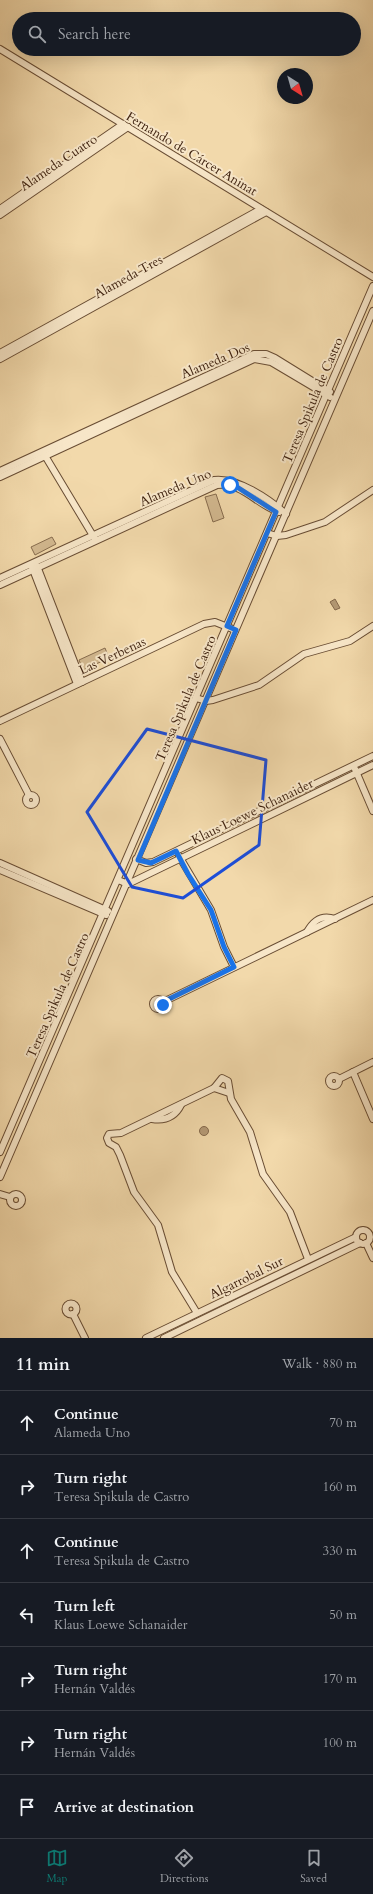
<!DOCTYPE html>
<meta charset="utf-8">
<style>
body{margin:0;font-family:Cardo,serif;background:#242831;color:#f1f3f6}
.compass{position:absolute;left:277px;top:68px;width:36px;height:36px;border-radius:50%;background:#171b24;box-shadow:0 4px 16px #0002;rotate:143deg}
.stop{position:absolute;width:12px;height:12px;margin:-9px;border:3px solid #1a73e8;border-radius:50%;background:#fff}
.stop.end{background:#1a73e8;border-color:#fff;box-shadow:0 1px 4px #0008}
.list{margin:0;padding:0;list-style:none}
h2{display:flex;justify-content:space-between;align-items:center;height:52px;margin:0;padding:0 16px;font-size:17px}
h2 small{font-size:13px;font-weight:400;color:#9ea1a6}
.list li{display:grid;grid-template-columns:26px 1fr auto;gap:12px;align-items:center;box-sizing:border-box;height:64px;padding:0 16px;border-top:1px solid #363941}
.list b{display:block;font-size:15px;white-space:nowrap}
.list p{margin:0;font-size:13px;white-space:nowrap;color:#9ea1a6}
.list em{font-size:13px;font-style:normal;color:#9ea1a6}
.icon{flex:none;width:22px;height:22px;fill:none;stroke:currentColor;stroke-width:2;stroke-linecap:round;stroke-linejoin:round}
.map{position:relative;flex:none;width:373px;height:1338px;overflow:hidden}
.search{position:absolute;background:#171b24;box-shadow:0 4px 16px #0002;left:12px;right:12px;top:12px;height:44px;display:flex;align-items:center;gap:10px;box-sizing:border-box;padding:0 14px;border-radius:22px;color:#9ea1a6;font-size:15px}
.sheet{height:500px;background:#171b24}
nav{display:flex;justify-content:space-around;align-items:center;box-sizing:border-box;height:56px;border-top:1px solid #363941;background:#171b24;font-size:11px;color:#9ea1a6}
nav a{display:grid;justify-items:center;gap:2px}
nav .on{color:#0f766e}
.map>svg:first-child{display:block}
.green{fill:#d3b990;stroke:#876c4e}
.water{fill:#b49975;stroke:#84684b}
.lines{fill:none;stroke-linecap:round;stroke-linejoin:round}
.minor-casing{stroke:#694d34;stroke-width:8}
.minor{stroke:#f7e6c8;stroke-width:6}
.route{stroke:#1a73e8;stroke-width:5}
.marked{fill:none;stroke:#1d4ed8;stroke-width:3;stroke-linejoin:round}
.labels{text-anchor:middle;stroke-width:4;stroke-linejoin:round;paint-order:stroke}
.street-label{font-size:13px;fill:#3b1e0c;stroke:#f7e6c8}
</style>
<div class="map">
<svg width="373" height="1338" viewBox="0 0 373 1338">
<rect width="100%" height="100%" fill="#f2d9ab"/>
<filter id="stains"><feTurbulence type="fractalNoise" baseFrequency=".005" numOctaves="4"/><feColorMatrix values="0 0 0 0 .2 0 0 0 0 .09 0 0 0 0 .02 0 0 0 .5 -.17"/></filter>
<radialGradient id="worn" r=".72"><stop offset=".6" stop-color="#630" stop-opacity="0"/><stop offset="1" stop-color="#630" stop-opacity=".3"/></radialGradient>
<g class="green">
<polygon points="216,494 224,518 213,522 205,497"/>
<polygon points="52,537 56,544 35,555 31,547"/>
<polygon points="105,648 109,658 83,670 79,660"/>
</g>
<g class="water">
<polygon points="335,599 340,608 335,610 330,602"/>
<circle cx="204" cy="1131" r="4.5"/>
</g>
<g class="lines">
<g class="minor-casing">
<g id="minor">
<polyline points="0,49 373,277"/>
<polyline points="0,209 123,124"/>
<polyline points="0,215 128,127"/>
<polyline points="0,353 261,209"/>
<polyline points="0,359 266,212"/>
<polyline points="44,454 95,539"/>
<polyline points="0,471 254,354 266,354 275,358 330,392"/>
<polyline points="0,477 254,359 271,362 330,397"/>
<polyline points="267,533 277,536 286,535 325,522 373,490"/>
<polyline points="37,566 82,682"/>
<polyline points="32,567 77,684"/>
<path d="M0,578l214,-98c23,-3 55,19 72,34"/>
<path d="M0,585l217,-100c25,-3 40,20 62,27"/>
<polyline points="196,698 206,701 213,700 259,685 304,654 350,641 373,626"/>
<polyline points="0,721 204,624 215,622 235,630"/>
<polyline points="0,739 29,795"/>
<polyline points="355,769 373,811"/>
<circle cx="31" cy="800" r="5"/>
<polyline points="179,856 211,910 224,947 234,967"/>
<polyline points="136,859 146,863 153,862 373,756"/>
<polyline points="0,863 108,911"/>
<polyline points="0,870 106,915"/>
<polyline points="118,880 128,884 373,765"/>
<path d="M307,932c6,-11 14,-18 28,-13"/>
<circle cx="158" cy="1004" r="5"/>
<polyline points="163,1002 373,900"/>
<polyline points="353,1072 373,1119"/>
<circle cx="334" cy="1081" r="5"/>
<polyline points="339,1079 373,1062"/>
<polyline points="214,1088 229,1093"/>
<path d="M152,1119c13,2 23,-2 29,-14"/>
<polyline points="0,1152 373,286"/>
<polyline points="0,1177 373,311"/>
<circle cx="16" cy="1200" r="6"/>
<polyline points="0,1194 10,1197"/>
<circle cx="363" cy="1237" r="7"/>
<polyline points="366,1243 373,1258"/>
<circle cx="71" cy="1309" r="5.5"/>
<polyline points="197,1313 172,1272 158,1225 134,1192 120,1155 116,1147 109,1143 107,1138 109,1134 121,1133 214,1088 222,1078 228,1081 231,1099 250,1132 263,1174 290,1212 308,1259"/>
<polyline points="73,1314 85,1338"/>
<polyline points="146,1338 356,1237"/>
<polyline points="164,1338 360,1243"/>
</g>
</g>
<use href="#minor" class="minor"/>
</g>
<g class="lines">
<polyline class="route" points="163,1005 163,1002 234,967 224,947 211,910 188,874 176,851 151,863 138,860 236,630 227,626 276,512 237,487 230,485"/>
</g>
<path class="marked" d="M147,729l119,31 -7,85 -76,53 -51,-11 -45,-75z"/>
<g class="labels">
<g class="street-label">
<text transform="translate(192 153) rotate(31)" y="5">Fernando de Cárcer Aninat</text>
<text transform="translate(58 162) rotate(-34)" y="5">Alameda Cuatro</text>
<text transform="translate(128 276) rotate(-29)" y="5">Alameda Tres</text>
<text transform="translate(215 360) rotate(-23)" y="5">Alameda Dos</text>
<text transform="translate(312 400) rotate(-67)" y="5">Teresa Spikula de Castro</text>
<text transform="translate(175 487) rotate(-23)" y="5">Alameda Uno</text>
<text transform="translate(112 655) rotate(-25)" y="5">Las Verbenas</text>
<text transform="translate(185 698) rotate(-67)" y="5">Teresa Spikula de Castro</text>
<text transform="translate(252 811) rotate(-26)" y="5">Klaus Loewe Schanaider</text>
<text transform="translate(57 995) rotate(-66)" y="5">Teresa Spikula de Castro</text>
<text transform="translate(246 1277) rotate(-26)" y="5">Algarrobal Sur</text>
</g>
</g>
<rect width="100%" height="100%" filter="url(#stains)"/>
<rect width="100%" height="100%" fill="url(#worn)"/>
</svg>
<svg class="compass" viewBox="-18 -18 36 36"><path d="M0-13l5 13h-10z" fill="#e53935"/><path d="M0 13l5-13h-10z" fill="#9ea1a6"/></svg>
<div class="stop" style="left:230px;top:485px"></div>
<div class="stop end" style="left:163px;top:1005px"></div>
<div class="search"><svg class="icon" aria-label="search" viewBox="0 0 24 24"><circle cx="10" cy="10" r="6"/><path d="M15 15l6 6"/></svg>Search here</div>
</div>
<section class="sheet">
<h2>11 min<small>Walk · 880 m</small></h2>
<ul class="list">
<li><svg class="icon" aria-label="ahead" viewBox="0 0 24 24"><path d="M12 20V5M6 11l6-6 6 6"/></svg><div><b>Continue</b><p>Alameda Uno</p></div><em>70 m</em></li>
<li><svg class="icon" aria-label="right" viewBox="0 0 24 24"><path d="M7 20v-9h11M14 6l5 5-5 5"/></svg><div><b>Turn right</b><p>Teresa Spikula de Castro</p></div><em>160 m</em></li>
<li><svg class="icon" aria-label="ahead" viewBox="0 0 24 24"><path d="M12 20V5M6 11l6-6 6 6"/></svg><div><b>Continue</b><p>Teresa Spikula de Castro</p></div><em>330 m</em></li>
<li><svg class="icon" aria-label="left" viewBox="0 0 24 24"><path d="M17 20v-9H6M10 6l-5 5 5 5"/></svg><div><b>Turn left</b><p>Klaus Loewe Schanaider</p></div><em>50 m</em></li>
<li><svg class="icon" aria-label="right" viewBox="0 0 24 24"><path d="M7 20v-9h11M14 6l5 5-5 5"/></svg><div><b>Turn right</b><p>Hernán Valdés</p></div><em>170 m</em></li>
<li><svg class="icon" aria-label="right" viewBox="0 0 24 24"><path d="M7 20v-9h11M14 6l5 5-5 5"/></svg><div><b>Turn right</b><p>Hernán Valdés</p></div><em>100 m</em></li>
<li><svg class="icon" aria-label="arrive" viewBox="0 0 24 24"><path d="M6 21V4h12l-3 4 3 4H6"/></svg><div><b>Arrive at destination</b></div></li>
</ul>
</section>
<nav>
<a class="on"><svg class="icon" aria-label="map" viewBox="0 0 24 24"><path d="M3 6l6-2 6 2 6-2v14l-6 2-6-2-6 2zM9 4v14M15 6v14"/></svg>Map</a>
<a><svg class="icon" aria-label="directions" viewBox="0 0 24 24"><path d="M12 3l9 9-9 9-9-9zM9 14v-3h6M13 9l2 2-2 2"/></svg>Directions</a>
<a><svg class="icon" aria-label="saved" viewBox="0 0 24 24"><path d="M7 4h10v16l-5-4-5 4z"/></svg>Saved</a>
</nav>
